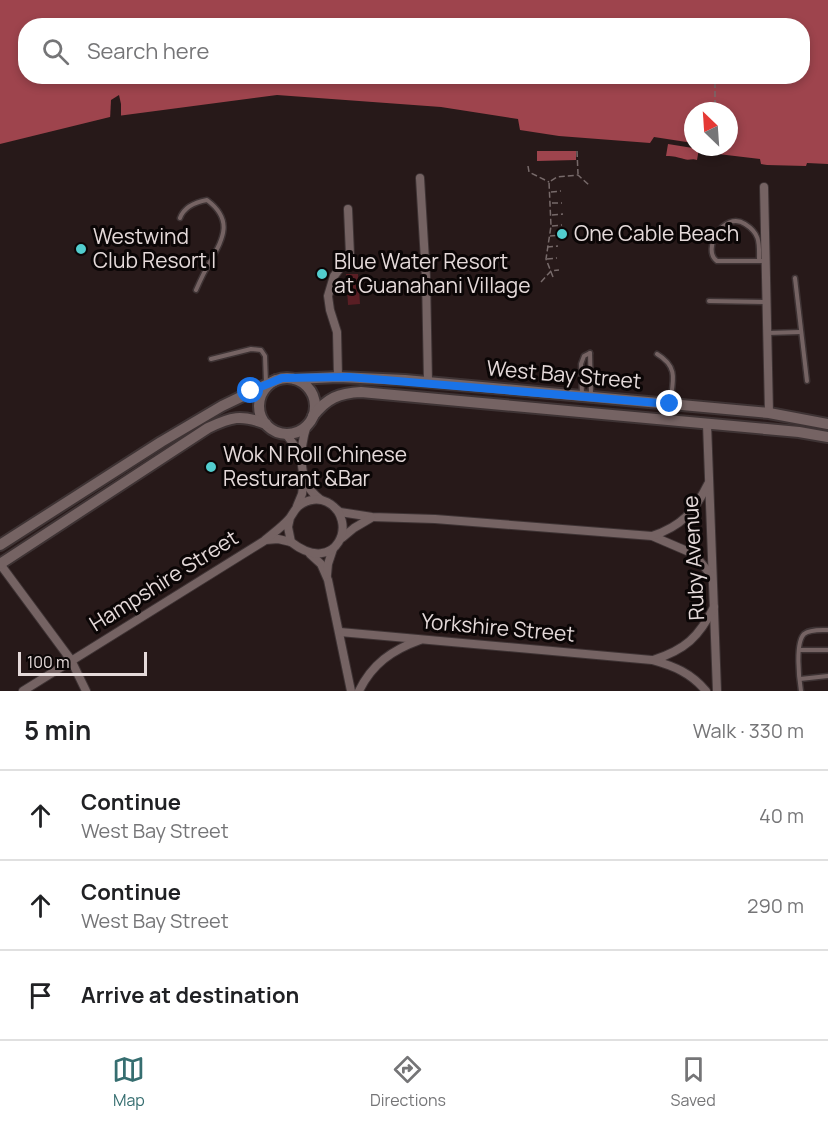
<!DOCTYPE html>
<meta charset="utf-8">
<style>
body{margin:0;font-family:Manrope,sans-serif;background:#f6f6f6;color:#202124}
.compass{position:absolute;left:684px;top:102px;width:54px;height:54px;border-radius:50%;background:#fff;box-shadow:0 3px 9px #0003;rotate:335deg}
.scale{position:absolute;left:18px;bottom:15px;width:129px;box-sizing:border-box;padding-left:6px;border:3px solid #e5dada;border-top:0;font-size:16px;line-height:21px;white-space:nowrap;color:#e5dada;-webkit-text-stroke:4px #0b0606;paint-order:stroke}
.stop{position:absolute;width:18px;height:18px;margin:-14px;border:4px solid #1a73e8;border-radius:50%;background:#fff}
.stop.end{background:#1a73e8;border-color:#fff;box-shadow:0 2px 6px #0008}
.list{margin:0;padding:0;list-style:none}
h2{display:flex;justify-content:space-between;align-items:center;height:78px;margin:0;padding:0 24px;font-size:26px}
h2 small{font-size:20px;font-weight:400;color:#757577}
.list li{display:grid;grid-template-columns:39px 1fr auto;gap:18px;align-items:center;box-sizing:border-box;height:90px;padding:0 24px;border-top:2px solid #e0e0e0}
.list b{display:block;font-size:22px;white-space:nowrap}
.list p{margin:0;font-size:20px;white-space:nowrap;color:#757577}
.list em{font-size:20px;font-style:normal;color:#757577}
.icon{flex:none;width:33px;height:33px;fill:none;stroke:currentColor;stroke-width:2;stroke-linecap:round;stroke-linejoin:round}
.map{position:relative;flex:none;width:828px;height:691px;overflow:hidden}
.search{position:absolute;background:#fff;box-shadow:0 3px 9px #0003;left:18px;right:18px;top:18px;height:66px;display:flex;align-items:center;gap:15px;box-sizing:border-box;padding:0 21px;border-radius:24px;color:#757577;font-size:22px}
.sheet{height:348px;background:#fff}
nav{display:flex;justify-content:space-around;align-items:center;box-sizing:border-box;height:84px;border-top:2px solid #e0e0e0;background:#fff;font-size:16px;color:#757577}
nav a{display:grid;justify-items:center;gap:3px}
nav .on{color:#366e70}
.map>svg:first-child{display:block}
.green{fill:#591e24}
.water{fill:#9e444d;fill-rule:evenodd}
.pier{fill:#271919}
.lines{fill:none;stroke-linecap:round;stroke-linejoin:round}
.lane-casing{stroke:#3e3334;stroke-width:7}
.street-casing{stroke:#3e3334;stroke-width:10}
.secondary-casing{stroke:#3e3334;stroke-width:14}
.path{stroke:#776a6a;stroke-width:1.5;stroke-dasharray:6 3;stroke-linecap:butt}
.lane{stroke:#756363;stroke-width:4}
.street{stroke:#756363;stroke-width:8}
.secondary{stroke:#756363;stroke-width:10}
.route{stroke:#1a73e8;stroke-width:8}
.poi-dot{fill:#52cdce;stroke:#0b0606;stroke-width:2}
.labels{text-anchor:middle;stroke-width:6;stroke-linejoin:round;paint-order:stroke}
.poi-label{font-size:21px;fill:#e5dada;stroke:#0b0606;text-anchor:start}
.street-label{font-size:21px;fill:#e5dada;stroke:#0b0606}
</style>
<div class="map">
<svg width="828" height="691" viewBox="0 0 828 691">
<rect width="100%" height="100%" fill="#271919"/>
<polygon class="green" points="346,274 358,274 360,304 348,305"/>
<g class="water">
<path d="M0,0h828v164l-21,-1 -1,3 -39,-1 -6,-1 -1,-5 -42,-5 -1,-7h12v-36h-36v32l-39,-6 -4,6 -91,-7 -39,-6 -2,-11 -77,-12 -164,-12 -167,22 -110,27zM26,26h776v50h-776z"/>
<path d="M668,144l31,5 -2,11c-5,-2 -8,1 -13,-1 -8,-2 -9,-3 -18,-3z"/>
<polygon points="537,151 576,151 576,160 537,161"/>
</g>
<polygon class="pier" points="119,95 121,104 121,120 110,120 111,100"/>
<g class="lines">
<g class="lane-casing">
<g id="lane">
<path d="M180,218c4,-11 16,-16 27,-18 28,21 15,40 2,64 -5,8 -9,17 -13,26"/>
<path d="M759,261c0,-17 2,-27 -14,-37 -21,-14 -44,26 -28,37h49"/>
<polyline points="795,278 807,381"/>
<polyline points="709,301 766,302"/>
<polyline points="768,333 800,332"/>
<polyline points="590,353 591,394"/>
<path d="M657,354c22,13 16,27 13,49"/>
<polyline points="211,359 251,349 261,350 265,356 266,383"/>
<polyline points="582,395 581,364 584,356 590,353"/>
<polyline points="800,650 828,650"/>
<polyline points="800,679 828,676"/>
<path d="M801,691c-2,-12 -6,-48 3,-57 6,-5 17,-4 24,-4"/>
</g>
</g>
<g class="street-casing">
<g id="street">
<polyline points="420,178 426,277 428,382"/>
<polyline points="764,187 769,413"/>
<polyline points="338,377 337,332 330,310 328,296 334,276 350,255 348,209"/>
<polyline points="707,424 717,691"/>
<path d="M307,425c-8,24 -10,58 13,74"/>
<polyline points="286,434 300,453"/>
<polyline points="297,506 302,494 304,480"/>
<polyline points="336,509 340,512 372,517 435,519 652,536 694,554 711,575"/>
<path d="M652,536c30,-10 42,-24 56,-52"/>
<polyline points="342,538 354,528 371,518"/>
<polyline points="266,540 278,539 291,542"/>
<polyline points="310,554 321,564 328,580 351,691"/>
<polyline points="0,564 71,660 86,691"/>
<polyline points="327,575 328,564 333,549"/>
<path d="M340,632l312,28c22,6 39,13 54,31"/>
<path d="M653,660c32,-10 46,-23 61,-53"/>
<path d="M23,691l241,-150c8,-7 18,-14 25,-22 4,-5 6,-11 11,-14 8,-6 19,-7 27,-3 33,17 10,76 -36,40l-3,-15 2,-9"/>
<path d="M359,691c13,-27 33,-41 61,-51"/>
</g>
</g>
<g class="secondary-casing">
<g id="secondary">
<circle cx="287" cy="406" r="28"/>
<polyline points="295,379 338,377 405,380 769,413 828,424"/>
<path d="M313,416c14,-18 26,-23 48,-24l438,40 29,5"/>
<polyline points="0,545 161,442 222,406 276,380"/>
<path d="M0,564l208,-136c23,-11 33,-14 58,-4"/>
</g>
</g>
<g class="path">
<polyline points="715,82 715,111"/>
<polyline points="577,151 578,174"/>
<polyline points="528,166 529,172 549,182"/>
<polyline points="551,192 561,191"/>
<polyline points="552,203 562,203"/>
<polyline points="552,215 563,214"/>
<polyline points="552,226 562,225"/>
<polyline points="550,236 560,235"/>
<polyline points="547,247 558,246"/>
<polyline points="547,259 557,258"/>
<polyline points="553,277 546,259 551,226 549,182 557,177 578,175 589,185"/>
<polyline points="541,282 551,271 559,270"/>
</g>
<use href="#lane" class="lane"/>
<use href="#street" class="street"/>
<use href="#secondary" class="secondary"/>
</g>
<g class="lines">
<polyline class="route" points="251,391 282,378 349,377 670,404"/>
</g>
<g class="poi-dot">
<circle cx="562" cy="234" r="6"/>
<circle cx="81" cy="249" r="6"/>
<circle cx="322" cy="274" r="6"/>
<circle cx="211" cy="467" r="6"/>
</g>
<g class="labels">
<g class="poi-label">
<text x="574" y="241">One Cable Beach</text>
<text x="93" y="244">Westwind<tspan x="93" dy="24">Club Resort I</tspan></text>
<text x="334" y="269">Blue Water Resort<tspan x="334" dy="24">at Guanahani Village</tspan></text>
<text x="223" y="462">Wok N Roll Chinese<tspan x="223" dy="24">Resturant &amp;Bar</tspan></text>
</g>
<g class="street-label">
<text transform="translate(564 375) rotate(5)" y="7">West Bay Street</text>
<text transform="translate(694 558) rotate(-93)" y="7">Ruby Avenue</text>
<text transform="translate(164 581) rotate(-32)" y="7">Hampshire Street</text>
<text transform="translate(498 628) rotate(5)" y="7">Yorkshire Street</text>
</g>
</g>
</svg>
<svg class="compass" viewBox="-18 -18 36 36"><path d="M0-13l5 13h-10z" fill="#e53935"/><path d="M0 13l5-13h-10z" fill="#757577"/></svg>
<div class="scale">100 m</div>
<div class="stop" style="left:251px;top:391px"></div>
<div class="stop end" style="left:670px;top:404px"></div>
<div class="search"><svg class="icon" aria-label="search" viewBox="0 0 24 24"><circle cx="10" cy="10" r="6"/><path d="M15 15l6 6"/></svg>Search here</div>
</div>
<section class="sheet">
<h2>5 min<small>Walk · 330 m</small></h2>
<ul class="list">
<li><svg class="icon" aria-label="ahead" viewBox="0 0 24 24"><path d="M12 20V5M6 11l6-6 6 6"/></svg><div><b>Continue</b><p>West Bay Street</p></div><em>40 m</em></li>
<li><svg class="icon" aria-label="ahead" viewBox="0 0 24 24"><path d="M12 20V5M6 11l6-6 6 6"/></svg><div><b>Continue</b><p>West Bay Street</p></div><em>290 m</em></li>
<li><svg class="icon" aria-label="arrive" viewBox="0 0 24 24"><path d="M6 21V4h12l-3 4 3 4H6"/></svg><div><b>Arrive at destination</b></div></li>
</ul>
</section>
<nav>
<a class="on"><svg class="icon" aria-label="map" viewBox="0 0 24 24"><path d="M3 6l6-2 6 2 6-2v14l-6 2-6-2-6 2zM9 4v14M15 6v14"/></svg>Map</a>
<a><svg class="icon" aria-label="directions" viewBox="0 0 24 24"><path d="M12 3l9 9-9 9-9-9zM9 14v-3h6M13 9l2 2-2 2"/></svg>Directions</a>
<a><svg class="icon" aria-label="saved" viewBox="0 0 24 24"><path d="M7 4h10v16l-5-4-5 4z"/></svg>Saved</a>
</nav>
